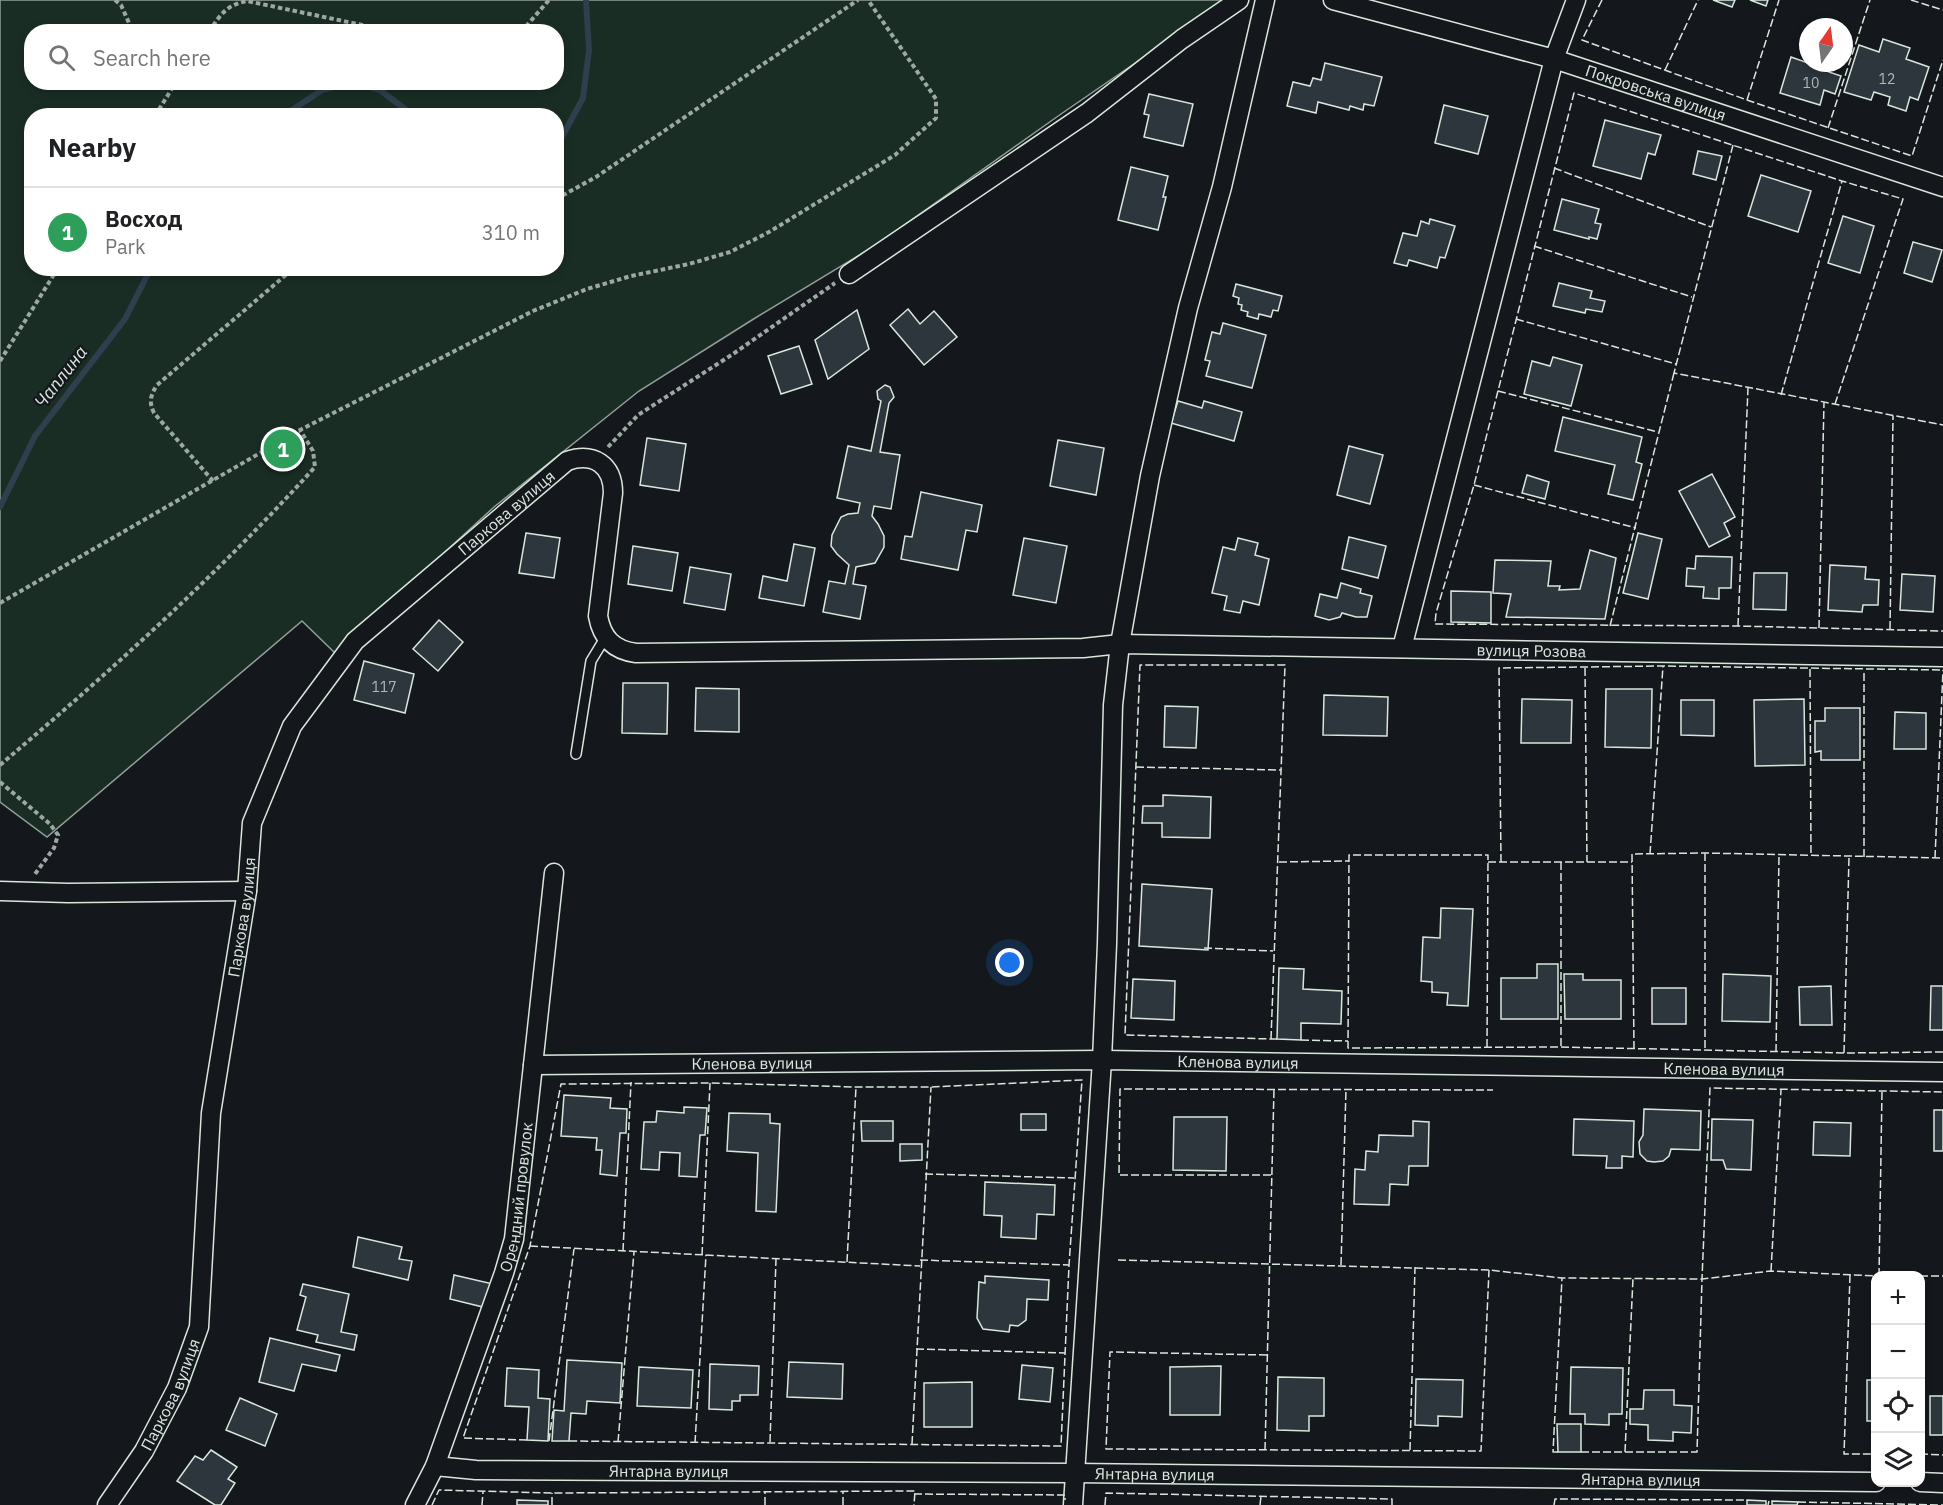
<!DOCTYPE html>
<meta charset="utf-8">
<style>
body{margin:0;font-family:"IBM Plex Sans",sans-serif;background:#f2f2f2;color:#202124}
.controls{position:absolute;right:18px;bottom:18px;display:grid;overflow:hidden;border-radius:12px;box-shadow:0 3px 9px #0003}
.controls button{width:54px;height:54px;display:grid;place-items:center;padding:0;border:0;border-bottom:2px solid #e0e0e0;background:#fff;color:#202124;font:30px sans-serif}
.compass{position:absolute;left:1799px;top:18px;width:54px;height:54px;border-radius:50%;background:#fff;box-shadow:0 3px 9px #0003;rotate:14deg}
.you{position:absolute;left:1010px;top:963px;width:21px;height:21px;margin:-15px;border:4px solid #fff;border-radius:50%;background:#1a73e8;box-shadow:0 0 0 9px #1a73e833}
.badge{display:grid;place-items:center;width:39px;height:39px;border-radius:50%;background:#2563eb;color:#fff;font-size:20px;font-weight:700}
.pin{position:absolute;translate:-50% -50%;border:3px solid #fff;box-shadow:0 2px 6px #0006}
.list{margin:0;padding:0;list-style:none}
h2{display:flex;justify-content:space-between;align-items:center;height:78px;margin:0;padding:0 24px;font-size:26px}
h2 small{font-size:20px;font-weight:400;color:#757577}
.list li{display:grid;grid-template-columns:39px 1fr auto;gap:18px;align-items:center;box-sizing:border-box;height:90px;padding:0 24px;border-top:2px solid #e0e0e0}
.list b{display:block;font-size:22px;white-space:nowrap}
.list p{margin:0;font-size:20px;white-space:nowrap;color:#757577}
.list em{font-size:20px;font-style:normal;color:#757577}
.icon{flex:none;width:33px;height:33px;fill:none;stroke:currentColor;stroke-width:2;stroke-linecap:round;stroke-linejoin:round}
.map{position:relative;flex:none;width:1943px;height:1505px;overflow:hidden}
.search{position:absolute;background:#fff;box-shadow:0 3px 9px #0003;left:24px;top:24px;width:540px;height:66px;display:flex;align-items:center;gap:15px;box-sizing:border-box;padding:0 21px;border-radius:24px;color:#757577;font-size:22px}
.panel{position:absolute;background:#fff;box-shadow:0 3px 9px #0003;left:24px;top:108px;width:540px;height:168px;border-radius:24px}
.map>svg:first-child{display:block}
.green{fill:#1a2d24;stroke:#939e99;stroke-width:1.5;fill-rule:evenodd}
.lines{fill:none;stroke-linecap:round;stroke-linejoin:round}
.stream{stroke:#2f3f4d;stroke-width:6}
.building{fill:#2c363c;stroke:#d8e6dc;stroke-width:1.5}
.service-casing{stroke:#d8e6dc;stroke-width:12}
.minor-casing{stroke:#d8e6dc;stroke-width:21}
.path{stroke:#9da8a2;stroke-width:4;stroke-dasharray:4.5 3;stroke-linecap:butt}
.service{stroke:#14181c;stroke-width:9}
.minor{stroke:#14181c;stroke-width:18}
.fence{stroke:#d8e6dc;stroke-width:1.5;stroke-dasharray:8 3;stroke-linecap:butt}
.labels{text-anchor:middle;stroke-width:4.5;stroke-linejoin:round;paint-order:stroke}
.number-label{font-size:14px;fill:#adbab4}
.street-label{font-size:16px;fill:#d8e6dc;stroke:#14181c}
.water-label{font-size:18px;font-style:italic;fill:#d8e6dc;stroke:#14181c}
</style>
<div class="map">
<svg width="1943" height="1505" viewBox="0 0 1943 1505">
<rect width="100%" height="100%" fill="#14181c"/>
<path class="green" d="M0,0h1227l-166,114 -185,131 -124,75 -113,71 -145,116 -159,146 -33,-32 -255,216 -47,-35zM32,32h524v50h-524zM32,116h524v152h-524z"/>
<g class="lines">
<g class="stream">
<polyline points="353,82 380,90 414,116"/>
<polyline points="283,116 322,90 352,82"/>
<polyline points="556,148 583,98 589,50 586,0"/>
<polyline points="0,507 35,436 125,319 151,268"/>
</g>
</g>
<g class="building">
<polygon points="1713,0 1735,0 1732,7"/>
<polygon points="1750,0 1768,0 1766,6"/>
<polygon points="1883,39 1910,48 1906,59 1929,67 1918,100 1910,97 1906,111 1888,105 1890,97 1874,92 1871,100 1844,92 1859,45 1879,52"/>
<polygon points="1791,57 1808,63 1832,65 1829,72 1841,76 1835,94 1824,90 1820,105 1780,93"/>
<polygon points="1325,63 1382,77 1374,106 1364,104 1363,110 1350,106 1349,110 1318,102 1316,113 1287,106 1293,82 1310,86 1313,78 1321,80"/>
<polygon points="1149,94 1193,104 1183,146 1144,137 1149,115 1144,114"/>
<polygon points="1444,105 1488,116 1478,154 1435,143"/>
<polygon points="1605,120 1661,135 1655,155 1648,153 1641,179 1593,166"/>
<polygon points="1698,151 1722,156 1716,180 1693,174"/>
<polygon points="1131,167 1168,176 1163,197 1166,197 1158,230 1118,220"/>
<polygon points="1761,175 1811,191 1798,232 1748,216"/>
<polygon points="1562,199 1599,209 1595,223 1601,224 1597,239 1589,237 1589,239 1554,230"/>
<polygon points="1843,216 1874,226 1860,273 1828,263"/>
<polygon points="1430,219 1455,226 1445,258 1440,257 1437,268 1409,260 1407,266 1394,263 1403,233 1417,236 1421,221 1429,224"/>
<polygon points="1913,242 1942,250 1932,282 1904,273"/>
<polygon points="1559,283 1592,291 1590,298 1605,301 1602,312 1586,309 1585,313 1553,306"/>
<polygon points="1236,284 1282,296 1278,311 1273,310 1271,317 1259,314 1258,319 1247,316 1248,312 1241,310 1242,305 1238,304 1239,298 1233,296"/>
<polygon points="908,309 920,324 934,311 957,337 924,365 890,325"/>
<polygon points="857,310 869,349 828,379 815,340"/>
<polygon points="1223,323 1266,335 1252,388 1206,376 1210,361 1205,360 1212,332 1220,334"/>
<polygon points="799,346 812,384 781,394 768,356"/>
<polygon points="1553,357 1582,365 1571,406 1524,394 1532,361 1550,366"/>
<polygon points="885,385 890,387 894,397 889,403 880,452 900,455 891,509 874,506 872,516 878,524 884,536 884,547 875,563 856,567 853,584 866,586 860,619 823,612 829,581 845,584 849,565 837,554 831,546 832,535 841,517 848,514 858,513 860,503 837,498 848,446 871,451 881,401 878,399 877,391"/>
<polygon points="1178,401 1202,408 1204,401 1242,412 1234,441 1171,423"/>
<polygon points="1563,417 1642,437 1636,462 1642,464 1633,500 1608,494 1615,465 1555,451"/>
<polygon points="647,438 686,444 679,491 640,485"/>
<polygon points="1058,440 1104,448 1096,495 1050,486"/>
<polygon points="1349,446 1383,455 1370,504 1337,495"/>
<polygon points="1712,474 1735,517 1724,523 1730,536 1709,547 1679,491"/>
<polygon points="1527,475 1549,482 1545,499 1522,493"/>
<polygon points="921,492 982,505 977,532 966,530 958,570 901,559 905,536 912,537"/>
<polygon points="526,533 560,538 554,578 519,573"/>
<polygon points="1638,533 1662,539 1648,599 1623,593"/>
<polygon points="1349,537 1386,546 1378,578 1342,569"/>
<polygon points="1024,538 1067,546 1056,603 1013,595"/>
<polygon points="1238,538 1258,543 1255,555 1269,559 1259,605 1243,601 1240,613 1224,610 1227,596 1212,593 1223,547 1235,550"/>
<polygon points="794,544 815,548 804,606 759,598 763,576 787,581"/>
<polygon points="633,546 678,553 672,591 628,584"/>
<polygon points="1590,550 1616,558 1605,619 1506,617 1511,594 1493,593 1495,560 1551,561 1548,586 1560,586 1559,590 1580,589"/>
<polygon points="1696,556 1732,557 1731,588 1719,588 1719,599 1703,598 1704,587 1686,586 1687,568 1695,569"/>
<polygon points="1830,565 1866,567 1865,579 1879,580 1878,605 1863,605 1862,612 1828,610"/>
<polygon points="690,567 731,574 725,610 684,603"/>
<polygon points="1754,573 1787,573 1786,610 1753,609"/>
<polygon points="1902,574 1935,576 1933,612 1900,610"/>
<polygon points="1341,583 1361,589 1360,593 1372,596 1367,617 1356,617 1342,613 1340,617 1329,620 1315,616 1320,594 1337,598"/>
<polygon points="1451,591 1491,592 1491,623 1451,622"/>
<polygon points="439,620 463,642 438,671 413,649"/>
<polygon points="364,661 414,674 405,713 354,700"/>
<polygon points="623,683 668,683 667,734 622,733"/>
<polygon points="696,688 739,689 739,732 695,731"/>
<polygon points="1606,689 1652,689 1651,748 1605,747"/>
<polygon points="1324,695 1388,697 1387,736 1323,735"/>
<polygon points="1522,699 1572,700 1571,743 1521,743"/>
<polygon points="1804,699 1805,765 1755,766 1754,700"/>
<polygon points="1681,700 1714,700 1714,736 1681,735"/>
<polygon points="1165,706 1198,707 1196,748 1164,747"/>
<polygon points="1825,708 1860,708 1860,760 1821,760 1821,751 1815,752 1815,721 1825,721"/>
<polygon points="1895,712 1926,713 1926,749 1894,749"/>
<polygon points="1163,795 1211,797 1210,838 1162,837 1162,823 1142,823 1143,806 1163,806"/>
<polygon points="1142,884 1212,889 1208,950 1139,946"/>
<polygon points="1441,908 1473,909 1468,1006 1447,1005 1448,993 1432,992 1432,982 1421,981 1423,937 1440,938"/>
<polygon points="1537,964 1558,964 1558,1019 1501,1019 1501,978 1537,978"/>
<polygon points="1279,968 1304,969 1303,989 1342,991 1341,1024 1301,1023 1301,1040 1277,1039"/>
<polygon points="1564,974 1583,974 1583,980 1621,980 1621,1019 1565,1019"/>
<polygon points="1723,974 1771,976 1770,1022 1722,1021"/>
<polygon points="1133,979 1175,981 1174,1020 1131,1018"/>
<polygon points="1831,986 1832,1025 1800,1025 1799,987"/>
<polygon points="1931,986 1943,986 1943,1030 1930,1030"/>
<rect x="1652" y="988" width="34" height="36"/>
<polygon points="564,1095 611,1098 610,1108 627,1109 626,1133 620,1133 617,1176 600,1174 602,1150 596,1150 597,1138 561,1136"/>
<polygon points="684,1107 707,1108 705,1135 700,1135 697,1177 679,1176 680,1153 660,1152 659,1170 641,1169 644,1122 656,1122 657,1111 684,1113"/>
<polygon points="1644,1109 1701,1111 1700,1150 1671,1149 1669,1156 1663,1161 1654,1162 1647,1161 1640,1154 1639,1142 1643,1135"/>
<rect x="1934" y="1110" width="9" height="41"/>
<polygon points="729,1113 770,1114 770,1123 780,1124 776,1212 756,1211 758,1153 727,1151"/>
<rect x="1021" y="1114" width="25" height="16"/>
<polygon points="1174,1117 1227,1117 1226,1171 1173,1170"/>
<polygon points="1574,1119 1634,1121 1633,1157 1622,1156 1622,1168 1606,1168 1607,1156 1573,1155"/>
<polygon points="1712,1119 1753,1120 1751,1170 1726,1169 1723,1160 1711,1160"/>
<polygon points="861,1121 893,1121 893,1141 862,1141"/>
<polygon points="1413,1121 1429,1122 1428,1166 1409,1166 1408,1185 1390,1184 1389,1205 1354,1204 1355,1169 1365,1170 1366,1151 1378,1152 1379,1135 1413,1136"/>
<polygon points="1814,1122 1851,1123 1850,1156 1813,1155"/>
<polygon points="900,1144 922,1144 922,1160 900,1161"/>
<polygon points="985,1182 1055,1185 1054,1215 1037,1214 1036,1239 1001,1237 1002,1216 984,1215"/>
<polygon points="358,1237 402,1247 399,1259 412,1261 408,1280 353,1267"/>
<polygon points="454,1275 493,1284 487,1308 450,1299"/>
<polygon points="985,1276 1049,1280 1048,1300 1027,1299 1026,1320 1018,1326 1010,1325 1009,1332 983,1329 977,1318 979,1282 985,1283"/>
<polygon points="303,1284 349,1294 341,1332 357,1335 354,1350 316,1342 318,1335 297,1330 306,1297 300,1295"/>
<polygon points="270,1338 340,1355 336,1371 302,1364 294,1391 259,1382"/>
<polygon points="567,1360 622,1363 620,1403 587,1401 586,1414 571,1413 569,1441 552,1441 554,1410 564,1411"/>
<polygon points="789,1362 843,1364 842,1399 787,1397"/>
<polygon points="710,1364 759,1366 758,1395 740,1395 740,1401 732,1401 732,1410 709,1409"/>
<polygon points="1022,1365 1053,1368 1050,1402 1019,1399"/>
<polygon points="1221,1366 1220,1415 1170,1415 1170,1367"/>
<polygon points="639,1367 693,1370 691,1408 637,1406"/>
<polygon points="1571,1367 1623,1368 1622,1414 1609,1414 1609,1425 1585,1424 1585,1414 1570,1414"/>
<polygon points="507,1368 539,1370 538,1398 550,1399 548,1441 527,1440 529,1407 505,1406"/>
<polygon points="1278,1377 1324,1378 1324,1416 1309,1416 1309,1431 1277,1430"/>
<polygon points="1416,1379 1463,1380 1462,1417 1438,1416 1438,1426 1415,1425"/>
<rect x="1867" y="1380" width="9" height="41"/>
<polygon points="972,1382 972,1427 924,1427 924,1383"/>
<polygon points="1644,1390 1674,1390 1674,1405 1692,1406 1691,1433 1673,1432 1673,1441 1648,1440 1648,1425 1630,1424 1630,1409 1643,1409"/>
<rect x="1930" y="1396" width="13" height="39"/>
<polygon points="240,1398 277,1414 265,1446 226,1430"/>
<polygon points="1557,1424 1581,1424 1581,1452 1558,1452"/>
<polygon points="211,1450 237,1467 228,1479 235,1483 221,1505 215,1505 177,1481 195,1456 203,1460"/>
<polygon points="517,1500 548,1501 548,1505 517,1505"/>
<polygon points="1747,1500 1766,1501 1766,1505 1747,1505"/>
<polygon points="1772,1501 1798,1502 1797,1505 1772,1505"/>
</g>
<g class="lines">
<g class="service-casing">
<polyline id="service" points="576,754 591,661 605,638"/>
</g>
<g class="minor-casing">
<g id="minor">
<path id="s1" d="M1333,0l221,59 389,128"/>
<polyline points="849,274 1087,113 1182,39 1239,0"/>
<polyline points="1402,648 1554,59 1576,0"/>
<polyline points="0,891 68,893 247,891"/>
<path id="s2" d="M533,1065l569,-5 841,12"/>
<path id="s3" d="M435,1466l41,4 598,3 802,9"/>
<polyline points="1920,1482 1943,1483"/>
<path id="s4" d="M107,1505l37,-54 33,-63 22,-61 12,-214 36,-222 5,-68 40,-97 63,-85 212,-180c27,-9 46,4 46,32l-15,123c4,22 15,34 38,37l447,-5 37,-4 823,13"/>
<path id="s5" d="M415,1505l20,-39 69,-193 10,-34 40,-366"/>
<polyline points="1073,1505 1102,1060 1107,944 1113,705 1120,644 1150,476 1188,308 1222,187 1265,0"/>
</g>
</g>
<g class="path">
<polyline points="115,0 121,5 133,32"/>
<path d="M209,32c11,-17 17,-27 38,-31l149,31"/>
<polyline points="521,32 549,0"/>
<polyline points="155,116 176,82"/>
<polyline points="556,199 596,177 858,0"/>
<polyline points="0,361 58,268"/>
<polyline points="608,447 638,415 733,354 835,283"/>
<path d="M213,481l-59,-68c-5,-11 -4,-17 3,-28l137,-117"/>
<polyline points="0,603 300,430 533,311 587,289 631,276 689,264 730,252 769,232 895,155 936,118 936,99 868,0"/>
<path d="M0,765c110,-93 218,-191 315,-298l-2,-16 -13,-21"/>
<polyline points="0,782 50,824 58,835 54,848 35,874"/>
</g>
<use href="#service" class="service"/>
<use href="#minor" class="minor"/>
<g class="fence">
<polyline points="1602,0 1582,40 1747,100 1912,156 1943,60"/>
<polyline points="1911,0 1943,10"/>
<polyline points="1665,70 1698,0"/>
<polyline points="1747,100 1779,0"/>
<polyline points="1828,128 1870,0"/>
<polyline points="1733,145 1674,373 1943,425"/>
<polyline points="1554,168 1711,227"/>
<polyline points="1534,246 1692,297"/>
<polyline points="1516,319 1676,364"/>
<polyline points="1498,391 1658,432"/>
<polyline points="1781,395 1842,181"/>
<polyline points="1835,404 1903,199 1842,181 1574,93 1474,485 1436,613 1435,624 1738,626 1943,631"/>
<polyline points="1474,485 1636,528"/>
<polyline points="1610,626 1674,373"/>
<polyline points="1738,626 1748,388"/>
<polyline points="1819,628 1824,402"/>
<polyline points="1890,629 1893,416"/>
<polyline points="1585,668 1587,862"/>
<polyline points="1810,669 1811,856"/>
<polyline points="1136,767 1281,770"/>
<polyline points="1705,853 1705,1050"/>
<polyline points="1650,854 1663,666"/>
<polyline points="1864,857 1864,670"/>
<polyline points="1935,858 1943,670"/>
<polyline points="1279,862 1349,861"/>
<polyline points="1488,862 1632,862"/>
<polyline points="1501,862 1499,668 1663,666 1943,670"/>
<polyline points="1561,862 1561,1047"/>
<polyline points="1204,948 1273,951"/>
<polyline points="1271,1039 1285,665 1140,665 1125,1035 1271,1039 1277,1039"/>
<polyline points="1301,1040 1348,1041"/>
<polyline points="1487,1047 1488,855 1349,855 1348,1048 1561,1047 1844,1053 1943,1052"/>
<polyline points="1634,1049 1632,854 1705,853 1943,858"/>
<polyline points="1776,1052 1779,855"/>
<polyline points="1844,1053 1849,857"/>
<polyline points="925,1174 1074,1178"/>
<polyline points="1271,1175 1119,1175 1120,1089 1493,1090"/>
<polyline points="530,1246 920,1266"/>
<polyline points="623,1251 631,1082"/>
<polyline points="702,1255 710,1083"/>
<polyline points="920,1260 1069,1265"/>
<polyline points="1118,1260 1489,1270 1562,1278 1702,1279 1771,1271 1876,1276"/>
<polyline points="847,1262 856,1087"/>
<polyline points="1341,1265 1346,1089"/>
<polyline points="1771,1271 1781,1090"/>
<polyline points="1850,1275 1844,1454 1876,1454"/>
<polyline points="1879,1276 1882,1091"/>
<polyline points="1920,1276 1943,1276"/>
<polyline points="916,1349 1065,1353"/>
<polyline points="1267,1355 1110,1352 1106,1449 1481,1451 1489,1270"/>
<polyline points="527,1440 463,1438 530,1246 561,1084 710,1083 856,1087 931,1087 1082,1080 1069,1265 1061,1446 569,1441"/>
<polyline points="549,1441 574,1249"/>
<polyline points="618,1442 634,1252"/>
<polyline points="770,1442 776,1259"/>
<polyline points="695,1443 706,1255"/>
<polyline points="912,1444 931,1087"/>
<polyline points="1265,1450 1274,1089"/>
<polyline points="1410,1450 1415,1267"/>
<polyline points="1558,1452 1553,1452 1562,1278"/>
<polyline points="1581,1452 1697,1452 1702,1279 1710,1088 1943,1092"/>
<polyline points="1625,1452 1633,1278"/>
<polyline points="1920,1454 1943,1455"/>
<polyline points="914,1494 1065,1495 1065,1500"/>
<polyline points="1798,1502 1943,1505"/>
<polyline points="432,1505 439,1490 552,1493 915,1491 914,1505"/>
<polyline points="482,1505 483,1492"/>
<polyline points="552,1505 552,1493"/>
<polyline points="765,1505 765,1492"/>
<polyline points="843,1505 843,1491"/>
<polyline points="1105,1505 1106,1493 1392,1499 1392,1505"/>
<polyline points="1260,1505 1261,1496"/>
<polyline points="1554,1505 1555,1499 1747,1500"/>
<polyline points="1768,1505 1769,1501"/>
</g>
</g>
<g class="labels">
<g class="number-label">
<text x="1887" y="84">12</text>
<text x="1811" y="88">10</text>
<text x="384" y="692">117</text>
</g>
<g class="street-label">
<text dy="6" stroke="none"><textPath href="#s1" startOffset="336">Покровська вулиця</textPath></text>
<text dy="6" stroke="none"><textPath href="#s4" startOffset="1118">Паркова вулиця</textPath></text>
<text dy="6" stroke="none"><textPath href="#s4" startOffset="2343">вулиця Розова</textPath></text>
<text dy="6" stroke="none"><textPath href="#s4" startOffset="614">Паркова вулиця</textPath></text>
<text dy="6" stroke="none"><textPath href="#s2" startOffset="705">Кленова вулиця</textPath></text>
<text dy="6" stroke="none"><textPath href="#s2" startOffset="219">Кленова вулиця</textPath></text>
<text dy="6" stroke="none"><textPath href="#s2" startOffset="1191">Кленова вулиця</textPath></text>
<text dy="6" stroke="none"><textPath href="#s5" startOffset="326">Орендний провулок</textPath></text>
<text dy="6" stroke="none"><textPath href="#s4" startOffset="128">Паркова вулиця</textPath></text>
<text dy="6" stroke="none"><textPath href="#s3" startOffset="234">Янтарна вулиця</textPath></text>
<text dy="6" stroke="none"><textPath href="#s3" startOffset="720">Янтарна вулиця</textPath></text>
<text dy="6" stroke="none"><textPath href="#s3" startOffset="1206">Янтарна вулиця</textPath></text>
</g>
<g class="water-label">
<text transform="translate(61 377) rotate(-52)" y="6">Чаплина</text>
</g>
</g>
</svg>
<div class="controls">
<button>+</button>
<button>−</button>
<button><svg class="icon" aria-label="locate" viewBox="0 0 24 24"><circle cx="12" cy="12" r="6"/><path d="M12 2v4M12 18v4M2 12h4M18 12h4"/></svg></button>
<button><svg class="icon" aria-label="layers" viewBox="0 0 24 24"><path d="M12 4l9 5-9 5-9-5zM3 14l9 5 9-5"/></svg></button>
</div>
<svg class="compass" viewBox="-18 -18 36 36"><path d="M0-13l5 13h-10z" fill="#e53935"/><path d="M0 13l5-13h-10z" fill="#757577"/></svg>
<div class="you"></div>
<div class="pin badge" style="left:283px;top:449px;background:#2e9e5b">1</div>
<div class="search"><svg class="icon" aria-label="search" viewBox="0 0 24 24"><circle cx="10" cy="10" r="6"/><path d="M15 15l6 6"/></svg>Search here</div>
<section class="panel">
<h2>Nearby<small></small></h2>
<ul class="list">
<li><span class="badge" style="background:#2e9e5b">1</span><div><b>Восход</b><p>Park</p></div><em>310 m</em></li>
</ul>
</section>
</div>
